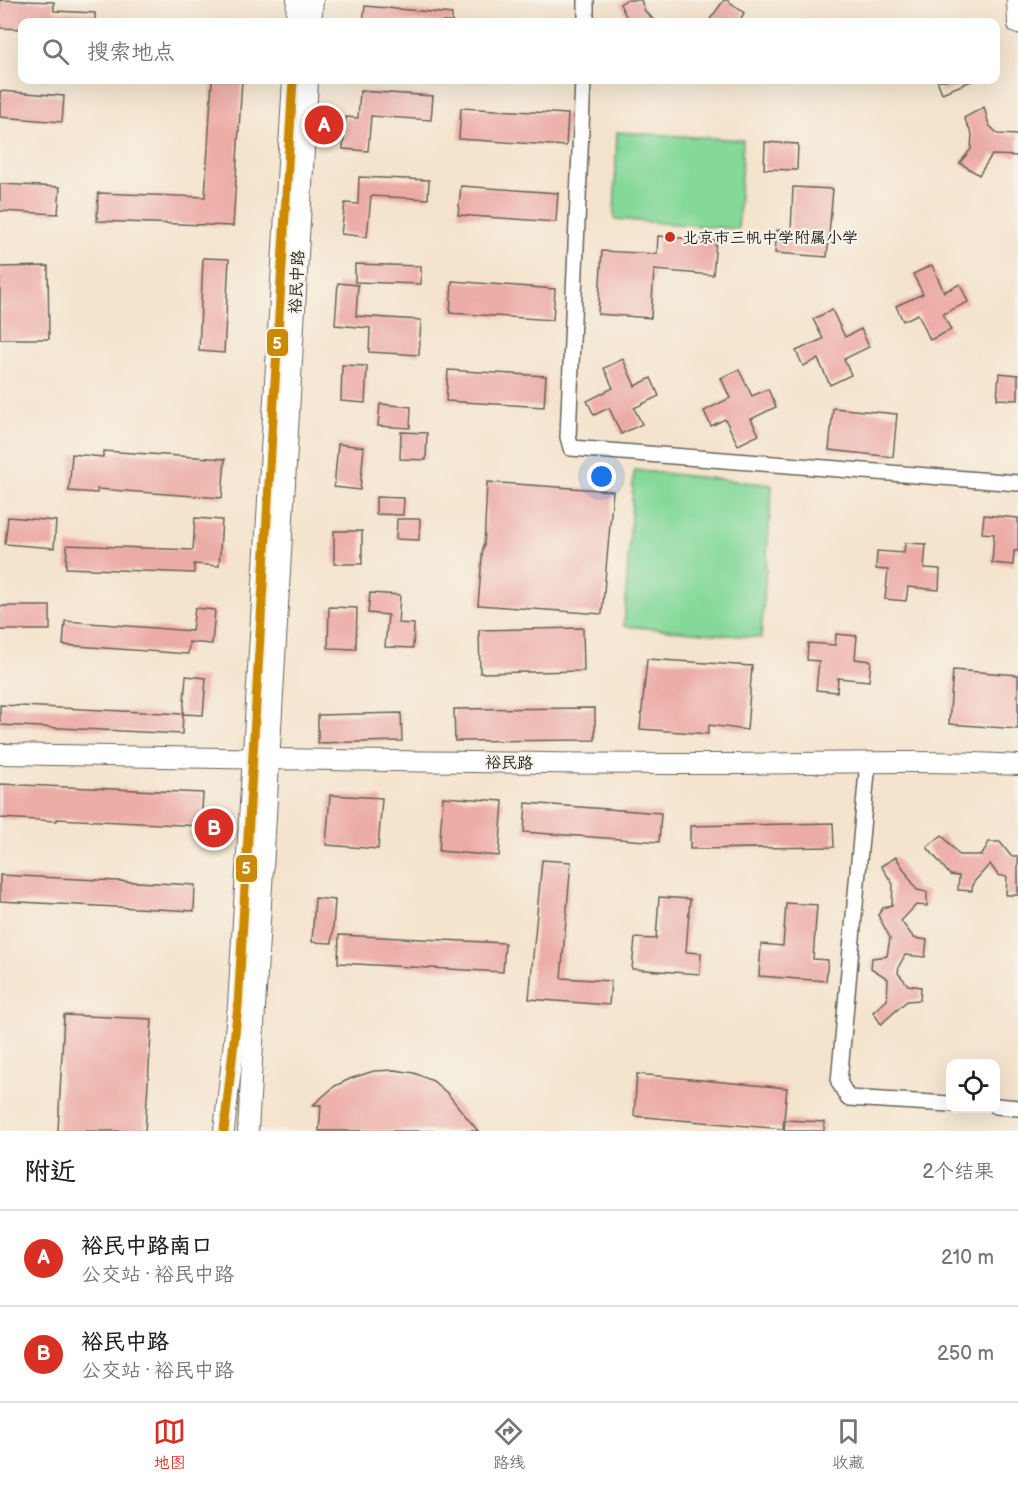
<!DOCTYPE html>
<html lang="zh">
<meta charset="utf-8">
<style>
body{margin:0;font-family:"Balsamiq Sans","LXGW WenKai TC",sans-serif;background:#f6f6f6;color:#222}
.controls{position:absolute;right:18px;bottom:18px;display:grid;overflow:hidden;border-radius:12px;box-shadow:0 6px 24px #0002}
.controls button{width:54px;height:54px;display:grid;place-items:center;padding:0;border:0;border-bottom:2px solid #e0e0e0;background:#fff;color:#222;font:30px sans-serif}
.you{position:absolute;left:602px;top:477px;width:21px;height:21px;margin:-15px;border:4px solid #fff;border-radius:50%;background:#1a73e8;box-shadow:0 0 0 9px #1a73e833}
.badge{display:grid;place-items:center;width:39px;height:39px;border-radius:50%;background:#d93025;color:#fff;font-size:20px;font-weight:700}
.pin{position:absolute;translate:-50% -50%;border:3px solid #fff;box-shadow:0 2px 6px #0006}
.list{margin:0;padding:0;list-style:none}
h2{display:flex;justify-content:space-between;align-items:center;height:78px;margin:0;padding:0 24px;font-size:26px}
h2 small{font-size:20px;font-weight:400;color:#767676}
.list li{display:grid;grid-template-columns:39px 1fr auto;gap:18px;align-items:center;box-sizing:border-box;height:96px;padding:0 24px;border-top:2px solid #e0e0e0}
.list b{display:block;font-size:22px;white-space:nowrap}
.list p{margin:0;font-size:20px;white-space:nowrap;color:#767676}
.list em{font-size:20px;font-style:normal;color:#767676}
.icon{flex:none;width:33px;height:33px;fill:none;stroke:currentColor;stroke-width:2;stroke-linecap:round;stroke-linejoin:round}
.map{position:relative;flex:none;width:1018px;height:1131px;overflow:hidden}
.search{position:absolute;background:#fff;box-shadow:0 6px 24px #0002;left:18px;right:18px;top:18px;height:66px;display:flex;align-items:center;gap:15px;box-sizing:border-box;padding:0 21px;border-radius:12px;color:#767676;font-size:22px}
.sheet{height:270px;background:#fff}
nav{display:flex;justify-content:space-around;align-items:center;box-sizing:border-box;height:84px;border-top:2px solid #e0e0e0;background:#fff;font-size:16px;color:#767676}
nav a{display:grid;justify-items:center;gap:3px}
nav .on{color:#d93025}
.map>svg:first-child{display:block}
.green{fill:#84d89a;stroke:#507a5b;stroke-width:1.5}
.building{fill:#ecaca6}
.lines{fill:none;stroke-linecap:round;stroke-linejoin:round}
.minor-casing{stroke:#68625a;stroke-width:18}
.tertiary-casing{stroke:#68625a;stroke-width:22}
.minor{stroke:#fff;stroke-width:15}
.tertiary{stroke:#fff;stroke-width:20}
.bus-1-casing{stroke:#f7f3e8;stroke-width:14}
.bus-1{stroke:#cb8a06;stroke-width:9}
.poi-dot{fill:#c8321e;stroke:#f7f3e8;stroke-width:2}
.labels{text-anchor:middle;stroke-width:4.5;stroke-linejoin:round;paint-order:stroke}
.poi-label{font-size:16px;fill:#1c1c1c;stroke:#f7f3e8;text-anchor:start}
.street-label{font-size:16px;fill:#1c1c1c;stroke:#f7f3e8}
.line-badge{stroke:#f7f3e8;stroke-width:2}
.badge-label{font-size:16px;text-anchor:middle;font-weight:bold;fill:#fff}
</style>
<div class="map">
<svg width="1018" height="1131" viewBox="0 0 1018 1131">
<rect width="100%" height="100%" fill="#f7f3e8"/>
<filter id="ink" filterUnits="userSpaceOnUse"><feTurbulence type="fractalNoise" baseFrequency=".0167" numOctaves="2"/><feDisplacementMap in="SourceGraphic" scale="12" xChannelSelector="R" yChannelSelector="G"/><feConvolveMatrix kernelMatrix="1 2 1 2 8 2 1 2 1" color-interpolation-filters="sRGB"/></filter>
<filter id="wash" filterUnits="userSpaceOnUse"><feTurbulence type="fractalNoise" baseFrequency=".008" numOctaves="4" result="noise"/><feDisplacementMap in="SourceGraphic" scale="24" xChannelSelector="R" yChannelSelector="G"/><feGaussianBlur stdDeviation="1.35" result="paint"/><feColorMatrix in="noise" values="0 0 0 0 0 0 0 0 0 0 0 0 0 0 0 0 0 1.4 0 .05"/><feComposite in="paint" operator="in"/></filter>
<g filter="url(#wash)">
<rect width="100%" height="100%" fill="#f4e4cd"/>
<g class="green">
<polygon points="617,132 743,140 738,229 614,219"/>
<polygon points="634,470 772,485 761,638 624,626"/>
</g>
<g id="blocks">
<g class="building">
<polygon points="0,0 54,2 54,11 95,13 95,22 22,22 22,29 0,28"/>
<polygon points="626,0 641,0 645,11 656,22 629,22 620,4"/>
<polygon points="724,0 727,0 744,13 741,18 740,22 708,22"/>
<polygon points="365,6 452,14 452,22 363,22"/>
<polygon points="212,80 242,80 233,226 97,221 98,193 205,197"/>
<polygon points="937,80 974,80 942,93"/>
<polygon points="0,91 64,96 62,122 0,117"/>
<polygon points="360,91 433,96 431,120 371,116 368,151 343,149 346,117 358,118"/>
<polygon points="984,107 989,125 998,134 1018,135 1018,156 992,155 979,175 960,163 971,149 972,134 964,118"/>
<polygon points="461,108 568,114 566,146 459,139"/>
<polygon points="765,142 798,144 797,170 764,169"/>
<polygon points="359,177 429,180 428,199 371,196 367,237 341,234 345,203 358,204"/>
<polygon points="0,184 60,187 58,214 0,211"/>
<polygon points="461,186 558,193 556,222 458,215"/>
<polygon points="793,187 833,189 827,257 775,253 777,230 791,231"/>
<polygon points="658,236 716,241 713,275 654,270 651,318 598,314 602,251 657,254"/>
<polygon points="203,258 229,259 224,353 199,351"/>
<polygon points="355,264 421,266 421,284 355,282"/>
<polygon points="932,265 944,292 960,284 968,302 943,314 951,330 930,340 918,314 903,321 896,306 923,294 913,274"/>
<polygon points="48,266 49,339 0,339 0,267"/>
<polygon points="452,281 555,289 553,320 450,313"/>
<polygon points="338,283 358,285 356,316 421,320 419,355 369,352 370,328 335,325"/>
<polygon points="832,310 845,337 861,329 869,347 844,359 851,375 830,385 818,359 803,366 796,351 823,339 813,319"/>
<polygon points="623,359 635,386 651,378 659,396 634,408 642,424 621,434 609,408 594,415 587,401 613,388 604,368"/>
<polygon points="342,365 367,366 365,403 341,401"/>
<polygon points="448,370 546,376 544,407 446,401"/>
<polygon points="739,370 752,396 768,389 776,407 751,419 759,435 738,445 725,419 711,426 704,411 730,398 721,378"/>
<polygon points="999,373 1018,375 1018,400 997,399"/>
<polygon points="380,404 411,407 410,428 378,426"/>
<polygon points="833,408 897,414 893,457 829,450"/>
<polygon points="401,432 427,433 426,460 400,459"/>
<polygon points="338,444 364,447 360,490 334,487"/>
<polygon points="103,451 225,459 222,498 97,489 97,493 69,491 72,454 103,457"/>
<polygon points="487,482 613,491 602,614 478,605 483,546 484,547"/>
<polygon points="376,497 404,498 403,515 376,514"/>
<polygon points="984,515 1018,518 1018,551 1014,551 1013,565 992,563 994,534 982,533"/>
<polygon points="8,517 56,521 54,548 5,544"/>
<polygon points="195,518 222,520 219,566 194,564 194,573 66,568 67,545 193,550"/>
<polygon points="397,519 420,519 419,540 396,539"/>
<rect x="334" y="531" width="28" height="33"/>
<polygon points="905,543 926,544 924,568 940,569 939,590 908,587 906,601 885,599 888,570 876,569 877,551 904,553"/>
<polygon points="370,593 400,595 398,623 414,624 413,648 385,647 388,615 368,613"/>
<rect x="0" y="606" width="50" height="24"/>
<polygon points="329,607 357,608 356,649 328,648"/>
<polygon points="195,608 215,610 212,644 189,642 188,654 63,645 65,621 192,631"/>
<polygon points="583,628 584,671 480,673 479,630"/>
<polygon points="836,634 857,636 855,659 871,661 869,681 838,678 837,692 816,690 819,661 807,660 808,643 835,645"/>
<polygon points="647,659 752,666 747,730 709,725 708,734 640,729"/>
<polygon points="953,670 1018,675 1018,729 949,724"/>
<polygon points="186,676 206,678 203,715 183,714"/>
<polygon points="0,705 183,714 182,734 0,725"/>
<polygon points="595,708 595,740 455,741 454,709"/>
<polygon points="401,713 402,741 318,743 318,715"/>
<polygon points="0,784 203,793 201,826 57,819 57,821 0,818"/>
<polygon points="330,795 382,798 378,849 326,845"/>
<polygon points="443,797 503,801 499,856 439,851"/>
<polygon points="526,803 661,813 659,842 524,832"/>
<polygon points="833,823 834,847 690,849 690,826"/>
<polygon points="942,835 959,855 982,855 989,842 1000,842 1011,856 1018,856 1018,895 1006,895 1007,877 998,875 990,864 973,883 972,891 958,890 959,876 950,875 927,847"/>
<polygon points="896,857 917,890 927,892 927,906 916,905 901,921 914,938 927,940 925,957 905,955 899,966 898,973 908,985 921,987 920,1000 907,1001 881,1024 873,1012 887,1000 888,979 871,968 872,958 887,956 890,938 878,915 883,908 892,905 893,884 881,866"/>
<polygon points="542,860 571,862 561,978 611,981 609,1005 529,999"/>
<polygon points="0,875 195,885 194,911 0,901"/>
<polygon points="659,897 690,899 686,952 701,953 700,974 632,969 635,938 656,939"/>
<polygon points="315,898 335,900 332,943 312,942"/>
<polygon points="786,903 817,905 813,959 828,960 826,981 759,976 761,944 783,946"/>
<polygon points="339,935 505,943 503,972 338,963"/>
<polygon points="64,1015 152,1019 145,1131 58,1131"/>
<polygon points="395,1070 414,1073 433,1081 447,1093 478,1131 319,1131 321,1105 313,1105 335,1086 352,1078 374,1071"/>
<polygon points="637,1074 787,1088 783,1129 634,1116"/>
<polygon points="785,1120 824,1122 824,1131 784,1131"/>
</g>
</g>
</g>
<g filter="url(#ink)">
<use href="#blocks" fill-opacity="0" stroke="#68625a" stroke-width="1.5"/>
<g class="lines">
<g class="minor-casing">
<g id="minor">
<polyline points="586,22 586,0"/>
<polyline points="583,80 568,437 571,448 1018,483"/>
<polyline points="868,761 839,1082 848,1098 950,1104"/>
<polyline points="996,1106 1018,1108"/>
</g>
</g>
<g class="tertiary-casing">
<g id="tertiary">
<polyline points="1017,0 1018,24"/>
<polyline points="296,22 297,0"/>
<polyline points="311,22 313,0"/>
<path d="M0,754c235,4 471,10 706,10 104,0 208,-5 312,1"/>
<polyline points="224,1131 238,1006 293,80"/>
<polyline points="248,1131 308,80"/>
</g>
</g>
<use href="#minor" class="minor"/>
<use href="#tertiary" class="tertiary"/>
<g class="bus-1-casing">
<polyline id="bus-1" points="224,1131 238,1006 293,80"/>
</g>
<use href="#bus-1" class="bus-1"/>
</g>
</g>
<circle class="poi-dot" cx="670" cy="237" r="6"/>
<g class="labels">
<g class="poi-label">
<text x="682" y="243">北京市三帆中学附属小学</text>
</g>
<g class="street-label">
<text transform="translate(296 282) rotate(-87)" y="6">裕民中路</text>
<text transform="translate(509 762) rotate(1)" y="6">裕民路</text>
</g>
</g>
<g class="line-badge">
<rect x="266" y="328" width="23" height="29" rx="6" fill="#cb8a06"/>
<rect x="235" y="854" width="23" height="29" rx="6" fill="#cb8a06"/>
</g>
<g class="badge-label">
<text x="277" y="349">5</text>
<text x="246" y="874">5</text>
</g>
</svg>
<div class="controls">
<button><svg class="icon" aria-label="locate" viewBox="0 0 24 24"><circle cx="12" cy="12" r="6"/><path d="M12 2v4M12 18v4M2 12h4M18 12h4"/></svg></button>
</div>
<div class="you"></div>
<div class="pin badge" style="left:324px;top:125px">A</div>
<div class="pin badge" style="left:214px;top:828px">B</div>
<div class="search"><svg class="icon" aria-label="search" viewBox="0 0 24 24"><circle cx="10" cy="10" r="6"/><path d="M15 15l6 6"/></svg>搜索地点</div>
</div>
<section class="sheet">
<h2>附近<small>2个结果</small></h2>
<ul class="list">
<li><span class="badge">A</span><div><b>裕民中路南口</b><p>公交站 · 裕民中路</p></div><em>210 m</em></li>
<li><span class="badge">B</span><div><b>裕民中路</b><p>公交站 · 裕民中路</p></div><em>250 m</em></li>
</ul>
</section>
<nav>
<a class="on"><svg class="icon" aria-label="map" viewBox="0 0 24 24"><path d="M3 6l6-2 6 2 6-2v14l-6 2-6-2-6 2zM9 4v14M15 6v14"/></svg>地图</a>
<a><svg class="icon" aria-label="directions" viewBox="0 0 24 24"><path d="M12 3l9 9-9 9-9-9zM9 14v-3h6M13 9l2 2-2 2"/></svg>路线</a>
<a><svg class="icon" aria-label="saved" viewBox="0 0 24 24"><path d="M7 4h10v16l-5-4-5 4z"/></svg>收藏</a>
</nav>
